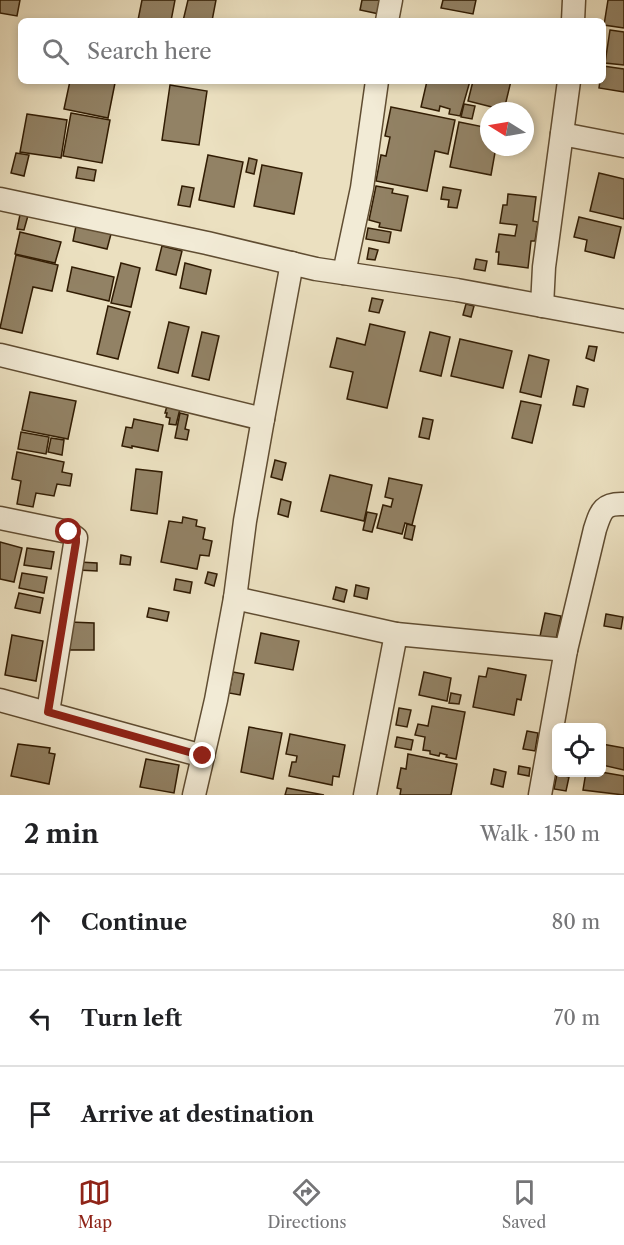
<!DOCTYPE html>
<meta charset="utf-8">
<style>
body{margin:0;font-family:"Libre Caslon Text",serif;background:#f6f6f6;color:#202124}
.controls{position:absolute;right:18px;bottom:18px;display:grid;overflow:hidden;border-radius:9px;box-shadow:0 3px 9px #0003}
.controls button{width:54px;height:54px;display:grid;place-items:center;padding:0;border:0;border-bottom:2px solid #e0e0e0;background:#fff;color:#202124;font:30px sans-serif}
.compass{position:absolute;left:480px;top:102px;width:54px;height:54px;border-radius:50%;background:#fff;box-shadow:0 3px 9px #0003;rotate:281deg}
.stop{position:absolute;width:18px;height:18px;margin:-14px;border:4px solid #8f2418;border-radius:50%;background:#fff}
.stop.end{background:#8f2418;border-color:#fff;box-shadow:0 2px 6px #0008}
.list{margin:0;padding:0;list-style:none}
h2{display:flex;justify-content:space-between;align-items:center;height:78px;margin:0;padding:0 24px;font-size:26px}
h2 small{font-size:20px;font-weight:400;color:#757577}
.list li{display:grid;grid-template-columns:39px 1fr auto;gap:18px;align-items:center;box-sizing:border-box;height:96px;padding:0 24px;border-top:2px solid #e0e0e0}
.list b{display:block;font-size:22px;white-space:nowrap}
.list em{font-size:20px;font-style:normal;color:#757577}
.icon{flex:none;width:33px;height:33px;fill:none;stroke:currentColor;stroke-width:2;stroke-linecap:round;stroke-linejoin:round}
.map{position:relative;flex:none;width:624px;height:795px;overflow:hidden}
.search{position:absolute;background:#fff;box-shadow:0 3px 9px #0003;left:18px;right:18px;top:18px;height:66px;display:flex;align-items:center;gap:15px;box-sizing:border-box;padding:0 21px;border-radius:9px;color:#757577;font-size:22px}
.sheet{height:366px;background:#fff}
nav{display:flex;justify-content:space-around;align-items:center;box-sizing:border-box;height:84px;border-top:2px solid #e0e0e0;background:#fff;font-size:16px;color:#757577}
nav a{display:grid;justify-items:center;gap:3px}
nav .on{color:#8f2418}
.map>svg:first-child{display:block}
.building{fill:#928265;stroke:#311c03;stroke-width:1.5}
.lines{fill:none;stroke-linecap:round;stroke-linejoin:round}
.minor-casing{stroke:#604d32;stroke-width:25}
.minor{stroke:#f2ebd6;stroke-width:22}
.route{stroke:#8f2418;stroke-width:8}
</style>
<div class="map">
<svg width="624" height="795" viewBox="0 0 624 795">
<rect width="100%" height="100%" fill="#ebe0c0"/>
<filter id="stains"><feTurbulence type="fractalNoise" baseFrequency=".00333" numOctaves="4"/><feColorMatrix values="0 0 0 0 .2 0 0 0 0 .09 0 0 0 0 .02 0 0 0 .5 -.17"/></filter>
<radialGradient id="worn" r=".72"><stop offset=".6" stop-color="#630" stop-opacity="0"/><stop offset="1" stop-color="#630" stop-opacity=".3"/></radialGradient>
<g class="building">
<polygon points="0,0 20,0 17,16 0,13"/>
<polygon points="142,0 175,0 171,21 138,20"/>
<polygon points="188,0 216,0 212,21 183,21"/>
<polygon points="362,0 387,0 384,15 360,10"/>
<polygon points="443,0 476,0 473,14 441,8"/>
<polygon points="608,0 624,0 624,28 604,25"/>
<polygon points="610,30 624,32 624,65 605,63"/>
<polygon points="603,66 624,69 624,92 599,88 600,81 603,81"/>
<polygon points="70,81 105,81 115,83 108,118 64,109"/>
<polygon points="427,81 470,81 460,116 449,114 450,109 440,106 439,111 421,107"/>
<polygon points="473,81 511,81 504,110 468,101"/>
<polygon points="170,85 207,91 199,145 162,140"/>
<polygon points="464,104 475,106 472,119 461,117"/>
<polygon points="391,107 455,120 448,154 435,151 427,191 376,181 381,155 386,156 390,137 385,136"/>
<polygon points="71,113 110,120 102,163 63,156"/>
<polygon points="27,114 67,120 61,158 20,152"/>
<polygon points="459,122 489,128 489,147 496,147 491,175 450,167"/>
<polygon points="16,153 29,155 24,176 11,173"/>
<polygon points="208,155 243,162 234,207 199,200"/>
<polygon points="249,158 257,160 254,174 246,172"/>
<polygon points="262,165 302,173 294,214 254,206"/>
<polygon points="78,167 96,170 94,181 76,178"/>
<polygon points="599,173 624,179 624,219 590,211"/>
<polygon points="182,186 194,188 190,207 178,205"/>
<polygon points="376,186 393,189 392,193 408,196 401,231 379,227 380,223 369,220"/>
<polygon points="443,187 461,190 457,208 448,207 449,200 441,199"/>
<polygon points="508,194 536,197 533,221 538,222 535,241 531,241 528,268 498,264 499,252 496,252 499,234 515,236 517,225 500,223 503,205 507,205"/>
<polygon points="21,210 29,212 24,230 17,229"/>
<polygon points="579,217 621,227 614,258 585,251 587,240 574,237"/>
<polygon points="76,226 111,234 107,249 73,241"/>
<polygon points="368,228 391,232 389,243 366,239"/>
<polygon points="20,232 61,242 55,263 15,254"/>
<polygon points="162,246 182,251 176,275 156,270"/>
<polygon points="369,248 378,250 375,260 367,259"/>
<polygon points="16,255 58,265 52,291 33,287 22,333 0,328"/>
<polygon points="476,259 487,261 485,271 474,269"/>
<polygon points="121,263 140,268 131,307 111,303"/>
<polygon points="185,263 211,270 206,294 180,288"/>
<polygon points="72,267 114,277 109,301 67,291"/>
<polygon points="372,298 383,300 379,313 369,311"/>
<polygon points="466,304 474,306 471,317 463,315"/>
<polygon points="108,306 130,312 118,359 97,354"/>
<polygon points="169,322 189,327 178,373 158,368"/>
<polygon points="370,324 405,332 387,408 347,399 353,372 330,367 337,338 365,345"/>
<polygon points="202,332 219,336 209,380 192,376"/>
<polygon points="430,332 450,337 441,376 420,371"/>
<polygon points="460,339 512,351 503,388 451,376"/>
<polygon points="589,346 597,347 594,361 586,358"/>
<polygon points="529,355 549,360 541,397 520,392"/>
<polygon points="577,386 588,389 584,407 573,405"/>
<polygon points="30,392 76,401 68,439 22,430"/>
<polygon points="521,401 541,405 532,443 512,438"/>
<polygon points="167,406 180,409 176,425 169,424 170,418 166,417 167,413 165,413"/>
<polygon points="180,413 188,415 185,429 189,430 187,440 175,438"/>
<polygon points="423,418 433,420 429,439 419,437"/>
<polygon points="134,419 163,425 158,451 132,446 132,448 122,446 126,427 132,428"/>
<polygon points="21,432 49,437 46,454 18,449"/>
<polygon points="51,438 64,440 62,455 48,452"/>
<polygon points="17,452 64,462 62,472 72,474 70,486 57,484 54,496 36,493 33,507 17,504 21,481 12,479"/>
<polygon points="275,460 286,463 282,480 271,477"/>
<polygon points="136,469 162,472 157,514 131,510"/>
<polygon points="330,475 372,485 364,521 321,511"/>
<polygon points="389,478 422,485 412,525 405,523 402,534 377,528 383,505 391,507 393,499 385,497"/>
<polygon points="281,499 291,502 288,517 278,514"/>
<polygon points="367,512 377,514 372,532 363,530"/>
<polygon points="183,517 197,520 196,526 205,528 203,539 212,541 209,556 200,555 197,569 161,562 169,521 182,523"/>
<polygon points="407,524 415,526 412,540 404,538"/>
<polygon points="0,542 22,548 14,582 0,579"/>
<polygon points="27,548 54,552 51,569 24,565"/>
<polygon points="121,555 131,557 130,565 120,564"/>
<polygon points="79,562 97,563 97,571 78,570"/>
<polygon points="208,572 217,574 214,586 205,583"/>
<polygon points="22,573 47,577 44,593 19,588"/>
<polygon points="176,579 192,582 190,593 174,590"/>
<polygon points="356,585 369,588 367,599 354,596"/>
<polygon points="336,587 347,590 344,602 333,599"/>
<polygon points="19,593 43,598 40,613 15,608"/>
<polygon points="149,608 169,612 167,621 147,617"/>
<polygon points="545,613 561,616 555,644 539,641"/>
<polygon points="606,614 623,617 621,629 604,626"/>
<polygon points="70,622 94,623 94,650 70,650"/>
<polygon points="261,633 299,641 293,670 255,663"/>
<polygon points="12,635 43,641 36,681 5,675"/>
<polygon points="488,668 526,675 521,700 517,699 514,715 473,707 479,676 486,677"/>
<polygon points="233,672 244,674 240,695 229,693"/>
<polygon points="424,672 451,678 447,701 419,695"/>
<polygon points="451,693 461,695 459,704 449,703"/>
<polygon points="432,706 465,712 456,759 446,757 447,755 440,753 439,756 430,754 430,751 423,750 425,737 415,735 418,724 428,726"/>
<polygon points="399,708 411,710 407,727 396,725"/>
<polygon points="249,727 282,733 273,779 241,772"/>
<polygon points="527,731 538,733 535,751 523,749"/>
<polygon points="290,734 345,745 339,777 333,776 332,785 289,776 292,762 296,762 297,756 286,754"/>
<polygon points="397,737 413,740 411,750 395,747"/>
<polygon points="18,744 50,748 49,753 55,754 49,784 11,776"/>
<polygon points="602,744 624,748 624,770 602,765"/>
<polygon points="408,754 457,764 451,795 400,795 401,789 397,788 401,768 406,769"/>
<polygon points="146,759 179,765 174,793 140,787"/>
<polygon points="519,766 530,768 529,776 518,774"/>
<polygon points="494,769 506,772 503,787 491,784"/>
<polygon points="586,772 601,772 624,776 624,795 583,790"/>
<polygon points="557,774 569,777 566,791 554,789"/>
<polygon points="287,788 324,795 285,795"/>
</g>
<g class="lines">
<g class="minor-casing">
<g id="minor">
<polyline points="387,21 391,0"/>
<polyline points="573,21 574,0"/>
<polyline points="562,134 624,146"/>
<polyline points="0,199 207,243 316,269 457,290 624,321"/>
<polyline points="344,273 362,188 377,81"/>
<polyline points="542,306 544,267 569,81"/>
<polyline points="0,355 263,419"/>
<polyline points="0,518 68,532 76,538 48,712"/>
<polyline points="235,598 396,634"/>
<polyline points="0,700 203,756"/>
<polyline points="194,795 216,700 235,598 245,521 263,419 292,263"/>
<polyline points="365,795 396,634 566,650"/>
<path d="M540,795l26,-145 29,-121c6,-18 8,-26 29,-25"/>
</g>
</g>
<use href="#minor" class="minor"/>
</g>
<g class="lines">
<polyline class="route" points="69,532 76,538 76,542 48,712 203,756"/>
</g>
<rect width="100%" height="100%" filter="url(#stains)"/>
<rect width="100%" height="100%" fill="url(#worn)"/>
</svg>
<div class="controls">
<button><svg class="icon" aria-label="locate" viewBox="0 0 24 24"><circle cx="12" cy="12" r="6"/><path d="M12 2v4M12 18v4M2 12h4M18 12h4"/></svg></button>
</div>
<svg class="compass" viewBox="-18 -18 36 36"><path d="M0-13l5 13h-10z" fill="#e53935"/><path d="M0 13l5-13h-10z" fill="#757577"/></svg>
<div class="stop" style="left:69px;top:532px"></div>
<div class="stop end" style="left:203px;top:756px"></div>
<div class="search"><svg class="icon" aria-label="search" viewBox="0 0 24 24"><circle cx="10" cy="10" r="6"/><path d="M15 15l6 6"/></svg>Search here</div>
</div>
<section class="sheet">
<h2>2 min<small>Walk · 150 m</small></h2>
<ul class="list">
<li><svg class="icon" aria-label="ahead" viewBox="0 0 24 24"><path d="M12 20V5M6 11l6-6 6 6"/></svg><div><b>Continue</b></div><em>80 m</em></li>
<li><svg class="icon" aria-label="left" viewBox="0 0 24 24"><path d="M17 20v-9H6M10 6l-5 5 5 5"/></svg><div><b>Turn left</b></div><em>70 m</em></li>
<li><svg class="icon" aria-label="arrive" viewBox="0 0 24 24"><path d="M6 21V4h12l-3 4 3 4H6"/></svg><div><b>Arrive at destination</b></div></li>
</ul>
</section>
<nav>
<a class="on"><svg class="icon" aria-label="map" viewBox="0 0 24 24"><path d="M3 6l6-2 6 2 6-2v14l-6 2-6-2-6 2zM9 4v14M15 6v14"/></svg>Map</a>
<a><svg class="icon" aria-label="directions" viewBox="0 0 24 24"><path d="M12 3l9 9-9 9-9-9zM9 14v-3h6M13 9l2 2-2 2"/></svg>Directions</a>
<a><svg class="icon" aria-label="saved" viewBox="0 0 24 24"><path d="M7 4h10v16l-5-4-5 4z"/></svg>Saved</a>
</nav>
